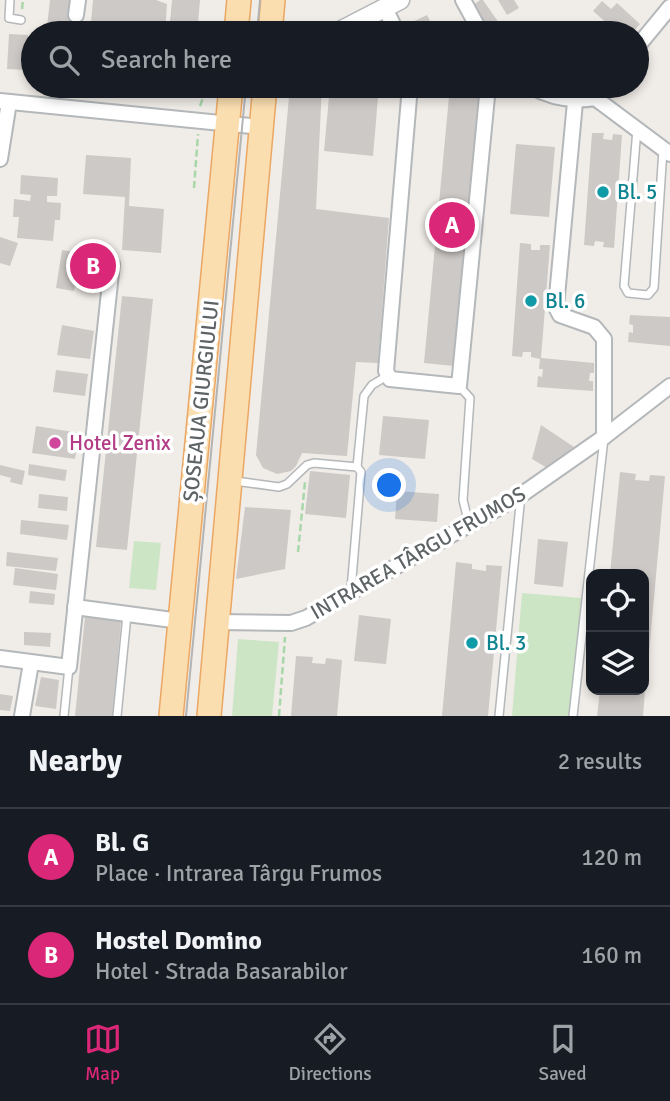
<!DOCTYPE html>
<meta charset="utf-8">
<style>
body{margin:0;font-family:Signika,sans-serif;background:#20242c;color:#f1f3f6}
.controls{position:absolute;right:21px;bottom:21px;display:grid;overflow:hidden;border-radius:14px;box-shadow:0 4px 10px #0003}
.controls button{width:63px;height:63px;display:grid;place-items:center;padding:0;border:0;border-bottom:2px solid #363941;background:#171b24;color:#f1f3f6;font:35px sans-serif}
.you{position:absolute;left:390px;top:486px;width:24px;height:24px;margin:-18px;border:5px solid #fff;border-radius:50%;background:#1a73e8;box-shadow:0 0 0 10px #1a73e833}
.badge{display:grid;place-items:center;width:46px;height:46px;border-radius:50%;background:#db2777;color:#fff;font-size:23px;font-weight:700}
.pin{position:absolute;translate:-50% -50%;border:4px solid #fff;box-shadow:0 2px 7px #0006}
.list{margin:0;padding:0;list-style:none}
h2{display:flex;justify-content:space-between;align-items:center;height:91px;margin:0;padding:0 28px;font-size:30px}
h2 small{font-size:23px;font-weight:400;color:#9ea1a6}
.list li{display:grid;grid-template-columns:46px 1fr auto;gap:21px;align-items:center;box-sizing:border-box;height:98px;padding:0 28px;border-top:2px solid #363941}
.list b{display:block;font-size:26px;white-space:nowrap}
.list p{margin:0;font-size:23px;white-space:nowrap;color:#9ea1a6}
.list em{font-size:23px;font-style:normal;color:#9ea1a6}
.icon{flex:none;width:38px;height:38px;fill:none;stroke:currentColor;stroke-width:2;stroke-linecap:round;stroke-linejoin:round}
.map{position:relative;flex:none;width:670px;height:716px;overflow:hidden}
.search{position:absolute;background:#171b24;box-shadow:0 4px 10px #0003;left:21px;right:21px;top:21px;height:77px;display:flex;align-items:center;gap:18px;box-sizing:border-box;padding:0 24px;border-radius:38px;color:#9ea1a6;font-size:26px}
.sheet{height:287px;background:#171b24}
nav{display:flex;justify-content:space-around;align-items:center;box-sizing:border-box;height:98px;border-top:2px solid #363941;background:#171b24;font-size:19px;color:#9ea1a6}
nav a{display:grid;justify-items:center;gap:4px}
nav .on{color:#db2777}
.map>svg:first-child{display:block}
.green{fill:#cce6c5}
.building{fill:#cdc9c6}
.lines{fill:none;stroke-linecap:round;stroke-linejoin:round}
.service-casing{stroke:#b4b8ba;stroke-width:10}
.minor-casing{stroke:#b4b8ba;stroke-width:18}
.tertiary-casing{stroke:#b4b8ba;stroke-width:21}
.primary-casing{stroke:#eba764;stroke-width:26}
.path{stroke:#a8d7aa;stroke-width:2.5;stroke-dasharray:7 3.5;stroke-linecap:butt}
.service{stroke:#fff;stroke-width:7}
.minor{stroke:#fff;stroke-width:14}
.tertiary{stroke:#fff;stroke-width:18}
.primary{stroke:#fbdeb0;stroke-width:23}
.tram{stroke:#b3b4b4;stroke-width:2}
.culture-dot{fill:#0f9aa8;stroke:#fff;stroke-width:2.5}
.hotel-dot{fill:#d1479c;stroke:#fff;stroke-width:2.5}
.labels{text-anchor:middle;stroke-width:7;stroke-linejoin:round;paint-order:stroke}
.culture-label{font-size:21px;fill:#0d838f;stroke:#fff;text-anchor:start}
.street-label{font-size:21px;fill:#5e6366;stroke:#fff}
.hotel-label{font-size:21px;fill:#b23c85;stroke:#fff;text-anchor:start}
</style>
<div class="map">
<svg width="670" height="716" viewBox="0 0 670 716">
<rect width="100%" height="100%" fill="#f0ece7"/>
<g class="green">
<polygon points="134,541 161,543 156,590 129,588"/>
<polygon points="522,593 581,598 571,716 512,716"/>
<polygon points="238,639 279,642 272,716 232,716"/>
</g>
<g class="building">
<polygon points="50,0 74,0 71,28 47,26"/>
<polygon points="93,0 156,0 167,4 165,33 90,33"/>
<polygon points="172,0 200,0 197,33 169,33"/>
<polygon points="480,0 483,0 506,33 490,33 472,6"/>
<polygon points="498,0 514,0 519,8 507,15"/>
<polygon points="602,1 611,9 617,3 640,24 632,33 618,33 593,11"/>
<polygon points="427,15 436,33 405,33 402,27"/>
<polygon points="9,34 28,35 27,42 33,43 33,75 30,75 31,62 26,62 26,70 7,69"/>
<polygon points="290,86 322,86 316,209 389,218 378,363 356,362 347,456 302,453 296,466 291,471 277,474 263,468 256,455"/>
<polygon points="330,86 379,86 373,156 324,151"/>
<polygon points="450,86 480,86 454,366 424,363"/>
<polygon points="592,133 604,133 603,139 612,140 613,134 622,135 614,248 603,247 604,242 595,241 594,246 584,245"/>
<polygon points="516,144 555,147 549,217 510,214"/>
<polygon points="86,155 131,158 129,206 164,209 161,253 122,250 125,197 83,194"/>
<polygon points="21,175 58,178 57,196 47,196 47,202 61,203 60,220 55,220 53,241 17,238 19,217 13,217 14,199 30,201 31,195 20,194"/>
<polygon points="0,237 18,243 10,266 0,263"/>
<polygon points="520,243 531,244 531,250 540,250 540,245 550,245 541,358 594,363 594,373 590,373 589,381 593,381 593,391 537,387 538,376 542,377 543,369 539,369 540,359 531,357 531,352 523,352 522,357 512,356"/>
<polygon points="62,250 101,256 97,279 77,276 74,291 56,288"/>
<polygon points="122,296 153,299 127,550 96,547"/>
<polygon points="630,315 670,317 670,346 628,342 629,332 633,333 633,325 629,324"/>
<polygon points="62,325 94,331 90,359 57,355"/>
<polygon points="56,370 88,374 85,396 53,392"/>
<polygon points="383,416 429,420 425,459 379,455"/>
<polygon points="541,425 574,447 549,469 532,459"/>
<polygon points="36,426 79,433 75,459 32,453"/>
<polygon points="29,464 67,470 65,481 28,475"/>
<polygon points="0,465 25,471 22,485 10,482 11,478 0,475"/>
<polygon points="310,471 350,475 346,518 305,514"/>
<polygon points="620,472 636,474 635,480 649,481 650,475 665,476 646,687 644,687 644,574 610,574"/>
<polygon points="397,491 439,494 437,522 395,519"/>
<polygon points="39,494 68,497 67,511 38,508"/>
<polygon points="245,507 291,510 285,569 236,579"/>
<polygon points="21,520 69,525 67,540 20,534"/>
<polygon points="538,539 568,542 563,587 534,584"/>
<polygon points="7,552 58,558 56,571 6,566"/>
<polygon points="456,562 472,564 472,569 486,571 486,565 502,566 488,716 442,716"/>
<polygon points="15,568 58,574 56,590 13,585"/>
<polygon points="30,591 55,594 54,605 29,603"/>
<polygon points="359,615 391,619 386,664 354,661"/>
<polygon points="85,617 121,621 113,716 75,716"/>
<polygon points="24,632 51,633 50,647 24,645"/>
<polygon points="296,656 313,657 312,663 325,664 326,658 342,660 337,716 291,716"/>
<polygon points="41,677 59,680 56,709 35,706"/>
<polygon points="600,690 645,690 643,716 597,716"/>
<polygon points="0,694 13,696 10,711 0,710"/>
</g>
<g class="lines">
<g class="service-casing">
<g id="service">
<polyline points="10,0 9,18 21,20"/>
<polyline points="637,129 624,286 628,293 648,295 654,288 663,149"/>
<polyline points="459,386 470,398 463,500 469,524"/>
<polyline points="357,467 364,396 372,385 387,376"/>
<polyline points="235,481 279,487 287,484 307,465 314,463 357,467 361,472 351,590"/>
<polyline points="64,716 69,667"/>
<polyline points="117,716 127,615"/>
<polyline points="499,716 521,495"/>
<polyline points="573,716 604,438"/>
</g>
</g>
<g class="minor-casing">
<g id="minor">
<polyline points="463,0 481,33"/>
<polyline points="385,8 397,33"/>
<polyline points="76,15 78,0"/>
<polyline points="637,47 670,7"/>
<polyline points="410,86 386,371 390,379 459,386 488,86"/>
<path d="M530,86c21,12 41,16 65,12l75,56"/>
<polyline points="595,98 604,86"/>
<polyline points="0,101 261,127"/>
<polyline points="575,102 556,307 560,315 594,327 604,339 604,437"/>
<polyline points="0,159 9,102"/>
<polyline points="75,607 180,621"/>
<polyline points="217,622 291,623 306,618 521,495 604,437 670,386"/>
<polyline points="0,658 69,667 112,264"/>
<polyline points="22,716 31,663"/>
</g>
</g>
<g class="tertiary-casing">
<polyline id="tertiary" points="336,33 400,0"/>
</g>
<g class="primary-casing">
<g id="primary">
<polyline points="236,33 239,0"/>
<polyline points="270,33 273,0"/>
<polyline points="171,716 231,86"/>
<polyline points="209,716 265,86"/>
</g>
</g>
<g class="path">
<polyline points="22,9 23,0"/>
<polyline points="200,106 207,87"/>
<polyline points="194,188 198,134"/>
<polyline points="298,552 305,482"/>
<polyline points="279,716 285,637"/>
</g>
<use href="#service" class="service"/>
<use href="#minor" class="minor"/>
<use href="#tertiary" class="tertiary"/>
<use href="#primary" class="primary"/>
<g class="tram">
<polyline points="257,33 260,0"/>
<polyline points="186,716 246,86"/>
</g>
</g>
<g class="culture-dot">
<circle cx="603" cy="192" r="7"/>
<circle cx="531" cy="301" r="7"/>
<circle cx="472" cy="643" r="7"/>
</g>
<circle class="hotel-dot" cx="55" cy="443" r="7"/>
<g class="labels">
<g class="culture-label">
<text x="617" y="199">Bl. 5</text>
<text x="545" y="308">Bl. 6</text>
<text x="486" y="650">Bl. 3</text>
</g>
<g class="street-label">
<text transform="translate(201 401) rotate(-84)" y="7">ȘOSEAUA GIURGIULUI</text>
<text transform="translate(418 553) rotate(-30)" y="7">INTRAREA TÂRGU FRUMOS</text>
</g>
<g class="hotel-label">
<text x="69" y="450">Hotel Zenix</text>
</g>
</g>
</svg>
<div class="controls">
<button><svg class="icon" aria-label="locate" viewBox="0 0 24 24"><circle cx="12" cy="12" r="6"/><path d="M12 2v4M12 18v4M2 12h4M18 12h4"/></svg></button>
<button><svg class="icon" aria-label="layers" viewBox="0 0 24 24"><path d="M12 4l9 5-9 5-9-5zM3 14l9 5 9-5"/></svg></button>
</div>
<div class="you"></div>
<div class="pin badge" style="left:452px;top:225px">A</div>
<div class="pin badge" style="left:93px;top:266px">B</div>
<div class="search"><svg class="icon" aria-label="search" viewBox="0 0 24 24"><circle cx="10" cy="10" r="6"/><path d="M15 15l6 6"/></svg>Search here</div>
</div>
<section class="sheet">
<h2>Nearby<small>2 results</small></h2>
<ul class="list">
<li><span class="badge">A</span><div><b>Bl. G</b><p>Place · Intrarea Târgu Frumos</p></div><em>120 m</em></li>
<li><span class="badge">B</span><div><b>Hostel Domino</b><p>Hotel · Strada Basarabilor</p></div><em>160 m</em></li>
</ul>
</section>
<nav>
<a class="on"><svg class="icon" aria-label="map" viewBox="0 0 24 24"><path d="M3 6l6-2 6 2 6-2v14l-6 2-6-2-6 2zM9 4v14M15 6v14"/></svg>Map</a>
<a><svg class="icon" aria-label="directions" viewBox="0 0 24 24"><path d="M12 3l9 9-9 9-9-9zM9 14v-3h6M13 9l2 2-2 2"/></svg>Directions</a>
<a><svg class="icon" aria-label="saved" viewBox="0 0 24 24"><path d="M7 4h10v16l-5-4-5 4z"/></svg>Saved</a>
</nav>
